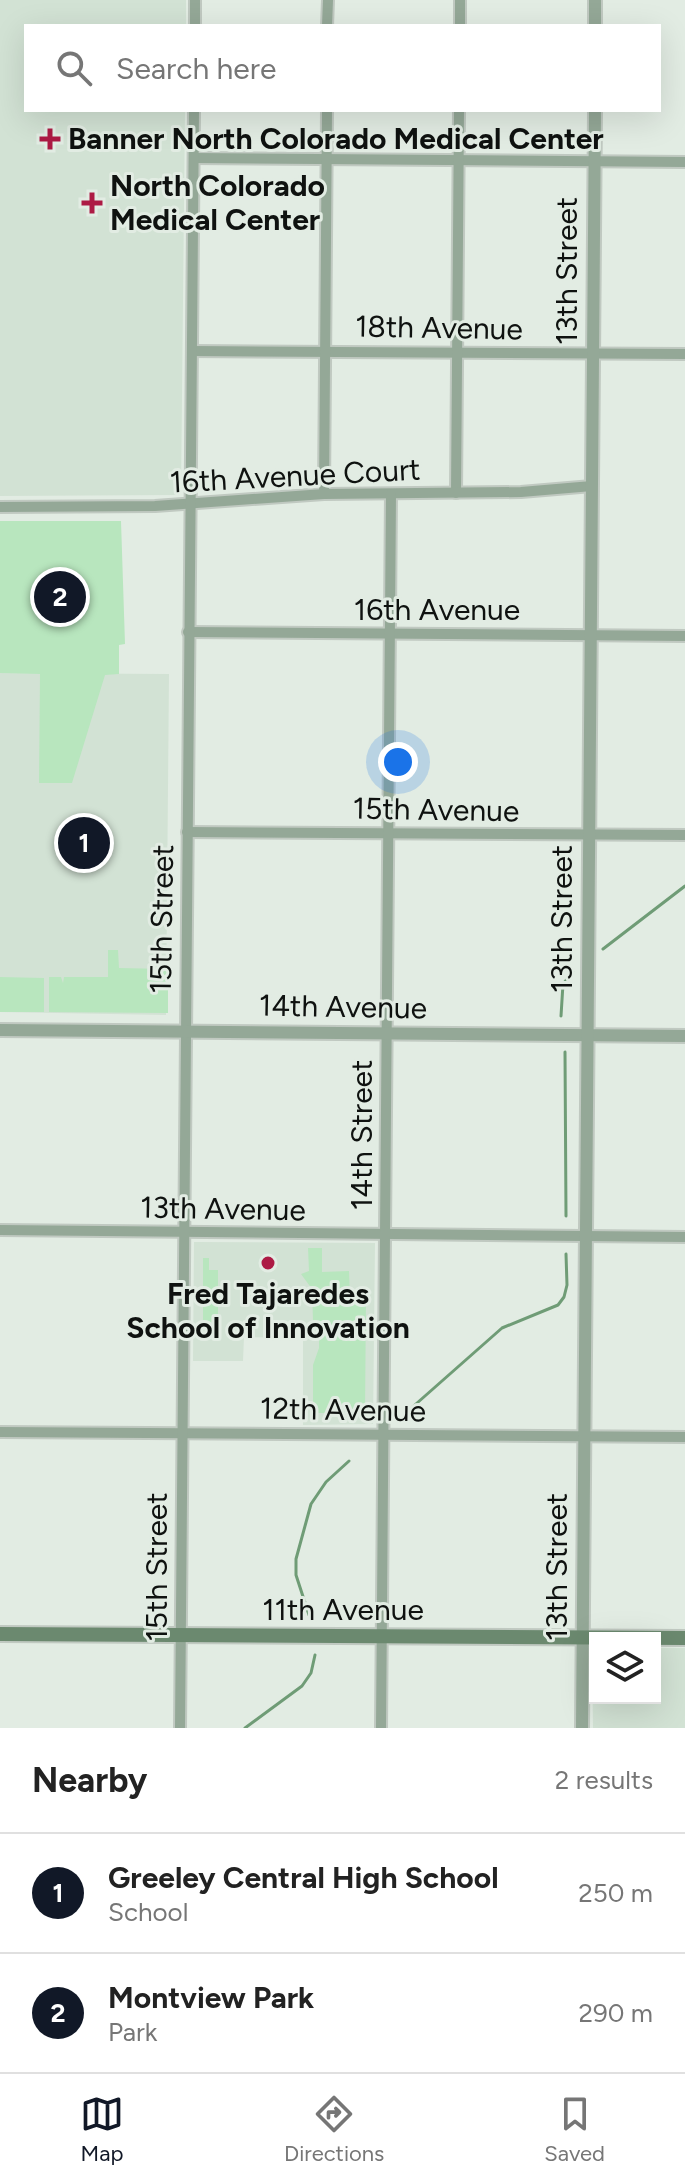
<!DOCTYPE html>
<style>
body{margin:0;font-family:Figtree,sans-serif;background:#f6f6f6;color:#222}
.controls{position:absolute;right:24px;bottom:24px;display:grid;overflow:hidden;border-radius:0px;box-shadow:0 8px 32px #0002}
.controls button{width:72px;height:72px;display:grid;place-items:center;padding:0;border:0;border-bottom:2px solid #e0e0e0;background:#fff;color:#222;font:40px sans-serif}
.you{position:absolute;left:398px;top:762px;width:28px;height:28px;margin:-20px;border:6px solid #fff;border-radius:50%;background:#1a73e8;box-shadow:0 0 0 12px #1a73e833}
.badge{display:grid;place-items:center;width:52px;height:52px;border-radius:50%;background:#111827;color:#fff;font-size:26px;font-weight:700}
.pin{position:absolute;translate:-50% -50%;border:4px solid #fff;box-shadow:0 2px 8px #0006}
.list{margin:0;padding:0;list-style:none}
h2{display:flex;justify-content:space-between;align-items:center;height:104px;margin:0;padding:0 32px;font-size:34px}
h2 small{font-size:26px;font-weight:400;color:#767676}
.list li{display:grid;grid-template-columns:52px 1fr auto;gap:24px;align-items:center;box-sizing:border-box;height:120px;padding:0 32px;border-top:2px solid #e0e0e0}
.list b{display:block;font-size:30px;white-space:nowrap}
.list p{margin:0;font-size:26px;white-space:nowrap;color:#767676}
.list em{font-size:26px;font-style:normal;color:#767676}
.icon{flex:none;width:44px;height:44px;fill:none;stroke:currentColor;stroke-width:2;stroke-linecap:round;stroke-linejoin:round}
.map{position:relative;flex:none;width:685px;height:1728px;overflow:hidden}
.search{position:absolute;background:#fff;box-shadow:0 8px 32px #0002;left:24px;right:24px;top:24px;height:88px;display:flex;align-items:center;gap:20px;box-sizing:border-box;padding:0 28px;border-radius:0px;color:#767676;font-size:30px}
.sheet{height:344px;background:#fff}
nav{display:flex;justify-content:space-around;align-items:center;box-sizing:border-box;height:112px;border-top:2px solid #e0e0e0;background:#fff;font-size:22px;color:#767676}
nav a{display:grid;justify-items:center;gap:4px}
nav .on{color:#111827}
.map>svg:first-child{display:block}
.built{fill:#d2e2d4}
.green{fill:#b8e6be}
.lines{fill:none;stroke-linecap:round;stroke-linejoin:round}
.stream{stroke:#6f9c76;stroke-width:3}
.minor-casing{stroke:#c0c9c1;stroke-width:14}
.tertiary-casing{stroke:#c0c9c1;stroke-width:16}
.secondary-casing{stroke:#c0c9c1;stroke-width:18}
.minor{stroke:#94a897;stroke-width:10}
.tertiary{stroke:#94a897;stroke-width:12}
.secondary{stroke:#6b896f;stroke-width:14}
.poi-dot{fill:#ad1a44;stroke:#e2ece3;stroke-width:3}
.labels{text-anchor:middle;stroke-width:6;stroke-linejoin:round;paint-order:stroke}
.poi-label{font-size:30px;font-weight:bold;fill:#0f1210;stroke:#e2ece3;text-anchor:start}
.street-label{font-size:30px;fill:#0f1210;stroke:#e2ece3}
</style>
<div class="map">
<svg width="685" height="1728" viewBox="0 0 685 1728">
<rect width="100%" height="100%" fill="#e2ece3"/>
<g class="built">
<polygon points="0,0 186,0 186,26 26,26 26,110 185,110 181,492 177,495 0,496"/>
<polygon points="0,673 169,674 166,1015 0,1012"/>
<polygon points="194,1242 375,1243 373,1424 303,1425 303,1338 244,1337 243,1361 193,1361"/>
<polygon points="655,1648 685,1648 685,1728 593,1728 592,1652 595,1650 595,1698 655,1698"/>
</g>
<g class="green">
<polygon points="0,521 121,521 125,644 119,645 119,674 105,675 72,783 39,783 40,674 0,673"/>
<polygon points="108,950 118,950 119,968 168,969 168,1013 49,1012 49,977 61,977 63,983 64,977 108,977"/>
<polygon points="0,977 44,978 44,1012 0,1012"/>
<polygon points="308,1248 322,1248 322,1272 349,1271 350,1297 366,1297 365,1413 313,1413 313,1365 319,1348 319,1322 313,1321 312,1289 301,1274 309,1271"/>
<polygon points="203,1258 209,1258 209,1270 218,1270 218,1327 203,1327"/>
</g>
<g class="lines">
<g class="stream">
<polyline points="603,949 685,886"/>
<polyline points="561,1016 563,984 573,972"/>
<polyline points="565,1052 566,1216"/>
<polyline points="408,1411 502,1328 558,1305 564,1297 567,1285 566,1254"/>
<polyline points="309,1615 296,1575 296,1559 311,1504 326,1482 349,1461"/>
<polyline points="245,1728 302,1686 311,1673 315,1655"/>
</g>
<g class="minor-casing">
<g id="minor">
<polyline points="195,26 195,0"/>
<polyline points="327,26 328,0"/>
<polyline points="460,26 460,0"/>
<polyline points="194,158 685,162"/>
<polyline points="192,351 685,354"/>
<polyline points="456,493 459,110"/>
<polyline points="324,494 327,110"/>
<polyline points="0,507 155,506 324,494 521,492 592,486"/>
<polyline points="188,632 685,636"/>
<polyline points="187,832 685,835"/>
<polyline points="0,1230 685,1237"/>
<polyline points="0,1432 685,1437"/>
<polyline points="180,1728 194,110"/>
<polyline points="381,1728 391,494"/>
</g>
</g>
<g class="tertiary-casing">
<g id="tertiary">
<polyline points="595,26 595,0"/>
<polyline points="0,1030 685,1036"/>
<polyline points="582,1728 595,110"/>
</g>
</g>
<g class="secondary-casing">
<polyline id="secondary" points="0,1634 685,1638"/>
</g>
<use href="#minor" class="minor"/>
<use href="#tertiary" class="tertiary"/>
<use href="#secondary" class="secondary"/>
</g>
<g class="poi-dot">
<path d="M46 127h8v8h8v8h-8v8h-8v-8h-8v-8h8z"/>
<path d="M88 191h8v8h8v8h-8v8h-8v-8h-8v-8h8z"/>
<circle cx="268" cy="1263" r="8"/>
</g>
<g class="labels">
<g class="poi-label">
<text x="68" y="149">Banner North Colorado Medical Center</text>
<text x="110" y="196">North Colorado<tspan x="110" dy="34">Medical Center</tspan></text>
<text x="268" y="1304" text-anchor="middle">Fred Tajaredes<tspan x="268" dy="34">School of Innovation</tspan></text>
</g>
<g class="street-label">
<text transform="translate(567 271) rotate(-90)" y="10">13th Street</text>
<text transform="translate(439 328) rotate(1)" y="10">18th Avenue</text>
<text transform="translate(295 476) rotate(-3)" y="10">16th Avenue Court</text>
<text x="437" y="620">16th Avenue</text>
<text transform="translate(436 810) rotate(1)" y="10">15th Avenue</text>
<text transform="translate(162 919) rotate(-89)" y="10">15th Street</text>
<text transform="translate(562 919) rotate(-90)" y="10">13th Street</text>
<text transform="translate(343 1007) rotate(1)" y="10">14th Avenue</text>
<text transform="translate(362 1135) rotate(-90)" y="10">14th Street</text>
<text transform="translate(223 1209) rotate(1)" y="10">13th Avenue</text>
<text transform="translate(343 1410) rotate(1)" y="10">12th Avenue</text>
<text transform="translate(157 1567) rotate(-90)" y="10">15th Street</text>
<text transform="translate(557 1567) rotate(-90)" y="10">13th Street</text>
<text x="343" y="1620">11th Avenue</text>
</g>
</g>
</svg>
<div class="controls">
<button><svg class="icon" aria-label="layers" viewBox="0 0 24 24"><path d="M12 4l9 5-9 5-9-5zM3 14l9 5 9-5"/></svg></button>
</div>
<div class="you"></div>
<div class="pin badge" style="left:84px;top:843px">1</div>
<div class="pin badge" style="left:60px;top:597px">2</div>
<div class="search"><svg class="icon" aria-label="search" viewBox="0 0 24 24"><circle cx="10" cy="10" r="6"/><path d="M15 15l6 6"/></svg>Search here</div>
</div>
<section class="sheet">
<h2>Nearby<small>2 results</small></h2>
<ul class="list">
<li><span class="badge">1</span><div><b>Greeley Central High School</b><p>School</p></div><em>250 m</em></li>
<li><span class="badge">2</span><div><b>Montview Park</b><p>Park</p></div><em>290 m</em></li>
</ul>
</section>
<nav>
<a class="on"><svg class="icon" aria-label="map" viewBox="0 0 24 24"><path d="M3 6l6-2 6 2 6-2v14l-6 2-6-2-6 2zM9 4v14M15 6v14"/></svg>Map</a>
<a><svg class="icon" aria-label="directions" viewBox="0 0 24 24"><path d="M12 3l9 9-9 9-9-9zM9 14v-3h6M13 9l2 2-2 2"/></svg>Directions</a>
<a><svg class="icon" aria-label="saved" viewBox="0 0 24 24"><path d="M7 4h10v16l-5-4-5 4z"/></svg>Saved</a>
</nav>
